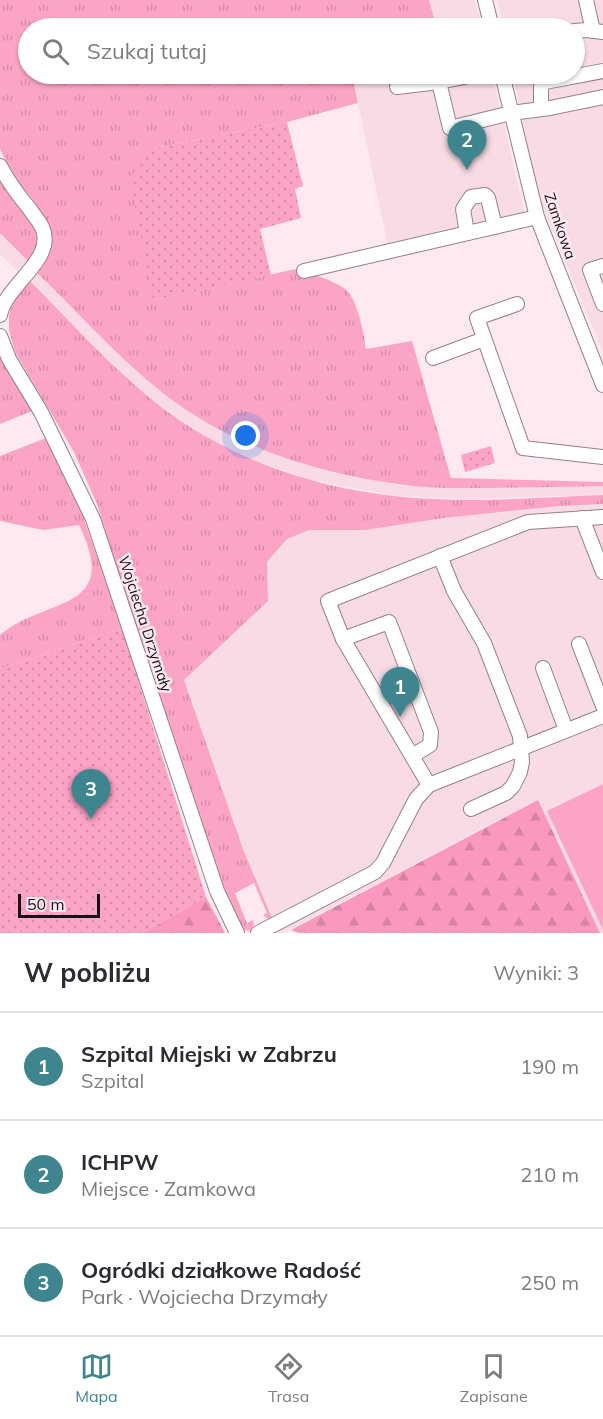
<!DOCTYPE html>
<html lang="pl">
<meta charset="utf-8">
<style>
body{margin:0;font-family:Mulish,sans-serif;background:#f7f7f7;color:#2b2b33}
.scale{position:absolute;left:18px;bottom:15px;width:82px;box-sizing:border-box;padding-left:6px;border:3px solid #191214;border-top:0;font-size:16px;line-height:21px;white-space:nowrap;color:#191214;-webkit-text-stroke:4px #fee9f0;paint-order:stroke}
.you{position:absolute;left:246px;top:436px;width:21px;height:21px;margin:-15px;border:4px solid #fff;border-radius:50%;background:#1a73e8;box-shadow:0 0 0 9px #1a73e833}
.badge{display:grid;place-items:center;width:39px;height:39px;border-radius:50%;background:#3f858f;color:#fff;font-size:20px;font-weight:700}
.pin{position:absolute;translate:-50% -50px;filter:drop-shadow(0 2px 3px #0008)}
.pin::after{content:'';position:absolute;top:32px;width:21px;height:18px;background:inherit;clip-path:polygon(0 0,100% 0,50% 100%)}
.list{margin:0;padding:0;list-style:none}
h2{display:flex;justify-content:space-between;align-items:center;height:78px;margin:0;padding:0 24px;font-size:26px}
h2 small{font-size:20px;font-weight:400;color:#7c7c81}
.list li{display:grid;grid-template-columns:39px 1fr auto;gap:18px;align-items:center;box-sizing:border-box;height:108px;padding:0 24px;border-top:2px solid #e1e1e2}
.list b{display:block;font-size:22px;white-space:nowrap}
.list p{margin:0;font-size:20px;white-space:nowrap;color:#7c7c81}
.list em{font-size:20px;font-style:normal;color:#7c7c81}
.icon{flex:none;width:33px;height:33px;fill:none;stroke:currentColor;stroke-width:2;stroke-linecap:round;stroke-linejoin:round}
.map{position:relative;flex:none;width:603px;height:933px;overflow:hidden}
.search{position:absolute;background:#fff;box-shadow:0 2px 4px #0004;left:18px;right:18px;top:18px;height:66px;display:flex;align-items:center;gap:15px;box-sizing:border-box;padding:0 21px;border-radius:33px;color:#7c7c81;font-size:22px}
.sheet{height:402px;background:#fff}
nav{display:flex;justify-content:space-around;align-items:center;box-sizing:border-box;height:84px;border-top:2px solid #e1e1e2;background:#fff;font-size:16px;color:#7c7c81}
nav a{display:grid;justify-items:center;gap:3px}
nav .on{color:#3f858f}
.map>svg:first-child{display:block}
.built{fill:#f9dbe5}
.grass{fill:url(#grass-tufts)}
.forest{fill:url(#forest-firs)}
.park{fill:url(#park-dots)}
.pitch{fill:#fca4c6}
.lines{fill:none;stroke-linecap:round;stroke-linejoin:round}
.minor-casing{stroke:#948187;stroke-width:16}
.minor{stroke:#fff;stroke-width:14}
.labels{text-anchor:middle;stroke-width:5;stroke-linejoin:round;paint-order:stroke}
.street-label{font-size:15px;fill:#191214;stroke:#fee9f0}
</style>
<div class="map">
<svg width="603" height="933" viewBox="0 0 603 933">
<defs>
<pattern id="grass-tufts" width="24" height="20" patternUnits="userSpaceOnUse" patternTransform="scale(1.5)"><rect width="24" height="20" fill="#fca4c6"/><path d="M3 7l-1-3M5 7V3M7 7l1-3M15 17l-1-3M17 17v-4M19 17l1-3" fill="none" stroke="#d78ca9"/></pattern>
<pattern id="forest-firs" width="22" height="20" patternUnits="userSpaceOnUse" patternTransform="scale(1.5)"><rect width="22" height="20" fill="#fa98be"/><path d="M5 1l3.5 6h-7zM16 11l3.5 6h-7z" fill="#d682a2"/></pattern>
<pattern id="park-dots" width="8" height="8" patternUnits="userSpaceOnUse" patternTransform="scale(1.5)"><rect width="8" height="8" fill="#fca4c6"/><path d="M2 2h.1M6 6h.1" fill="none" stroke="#d78ca9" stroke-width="1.8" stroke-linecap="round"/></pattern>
</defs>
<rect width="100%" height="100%" fill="#fee9f0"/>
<g class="built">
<polygon points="429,0 475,0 482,28 437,28"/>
<polygon points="497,0 603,0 603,352 537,193 513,74 574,74 574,28 504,28"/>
<polygon points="403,74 492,74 525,214 388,246 354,84"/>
<polygon points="0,233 28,261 18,271 0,254"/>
<polygon points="35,271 131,366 164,394 197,418 255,447 314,466 399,485 465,488 603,486 603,495 466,499 398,496 311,480 250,459 218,445 194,429 158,404 124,376 29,280"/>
<polygon points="603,504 603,933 600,933 537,800 282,933 279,933 243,849 184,680 268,601 267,563 287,539 309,530 365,530 444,518 556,506"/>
</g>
<g class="grass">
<path d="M0,0h429l8,28h-409v46h375l-49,10 4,19 -71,19 -132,26 -2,152 143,-31c15,5 34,10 48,19 13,9 20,45 22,61l46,-8 39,137 152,4v4c-36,1 -73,1 -109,2 -32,0 -64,1 -96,-4 -83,-11 -167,-38 -234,-90 -47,-37 -86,-82 -129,-123l16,-24v-14l-17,-32 -20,-24 -14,-28z"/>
<polygon points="0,178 38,231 36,247 28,261 0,233"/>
<path d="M29,280c42,42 81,86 127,123 79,62 179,92 279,96 56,3 112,-2 168,-4v9l-44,2 -115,12 -79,12h-56l-22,9 -20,23 1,39 -84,79 59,169 29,69 -2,2 -7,-5 4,-2 -13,-30 -19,10 12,30 6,-3 1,4 -4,7 -6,-1 -5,-5 -24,-59 -87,-259 -31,-103 -23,-52 -59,-100 -6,-22v-16l6,-16z"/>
<polygon points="0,353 32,411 0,424"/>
<path d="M49,437l29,65 44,126 -122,41v-34c46,-39 122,-22 79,-110l-36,5 -43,-9v-65z"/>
</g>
<g class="forest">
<polygon points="538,800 600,933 299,933 291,930"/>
<polygon points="206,897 225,933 142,933"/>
</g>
<g class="park">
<polygon points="287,122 303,186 295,189 301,218 260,229 271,275 153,300 130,178 155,148"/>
<polygon points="491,446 495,463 465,472 461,455"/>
<polygon points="122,628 206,897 142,933 0,933 0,669"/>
</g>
<polygon class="pitch" points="603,784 603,930 547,811"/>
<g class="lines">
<g class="minor-casing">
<g id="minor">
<polyline points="485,0 492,28"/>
<polyline points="586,0 593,31"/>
<polyline points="574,31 588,30 603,32"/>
<polyline points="479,74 439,82 450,128 511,113 550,108 603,97"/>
<polyline points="502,74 537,217 603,385"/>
<polyline points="397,87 439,82"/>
<polyline points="541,108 541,87 545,82 603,71"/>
<path d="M0,166c8,15 18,29 29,42 4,6 10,13 13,19 15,32 -36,57 -42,88"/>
<polyline points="467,233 463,209 471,197 485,195 488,198 495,227"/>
<polyline points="603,266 590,270 603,304"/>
<polyline points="304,271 537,217"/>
<polyline points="517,304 477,318 523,448 603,457"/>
<polyline points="0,336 9,359 41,412 93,519 217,891 237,933"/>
<polyline points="433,358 484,339"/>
<polyline points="582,518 603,572"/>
<polyline points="440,556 454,591 484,643 520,736 522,762 520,772 513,786 506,793 471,809"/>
<polyline points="343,639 389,622 431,732 430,745 412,756"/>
<polyline points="579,644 603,706"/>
<polyline points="543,668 566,730"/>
<polyline points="429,785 343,639 328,601 528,522 603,517"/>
<polyline points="258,933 375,872 383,863 416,799 429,785 603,716"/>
</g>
</g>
<use href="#minor" class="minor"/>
</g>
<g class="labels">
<g class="street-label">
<text transform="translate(560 226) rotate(71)" y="5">Zamkowa</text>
<text transform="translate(145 624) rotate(72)" y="5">Wojciecha Drzymały</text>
</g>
</g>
</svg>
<div class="scale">50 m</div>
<div class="you"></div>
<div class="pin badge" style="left:400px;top:717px">1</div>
<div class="pin badge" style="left:467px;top:170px">2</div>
<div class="pin badge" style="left:91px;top:819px">3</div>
<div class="search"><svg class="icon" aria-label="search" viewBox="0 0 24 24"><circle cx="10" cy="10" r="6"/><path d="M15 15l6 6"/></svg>Szukaj tutaj</div>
</div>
<section class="sheet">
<h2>W pobliżu<small>Wyniki: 3</small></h2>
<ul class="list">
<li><span class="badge">1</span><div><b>Szpital Miejski w Zabrzu</b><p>Szpital</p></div><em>190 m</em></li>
<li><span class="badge">2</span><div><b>ICHPW</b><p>Miejsce · Zamkowa</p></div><em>210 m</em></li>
<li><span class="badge">3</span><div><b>Ogródki działkowe Radość</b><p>Park · Wojciecha Drzymały</p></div><em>250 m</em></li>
</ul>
</section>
<nav>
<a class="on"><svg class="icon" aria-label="map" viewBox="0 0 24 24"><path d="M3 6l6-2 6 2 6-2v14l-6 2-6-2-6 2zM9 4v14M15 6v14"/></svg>Mapa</a>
<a><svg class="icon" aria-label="directions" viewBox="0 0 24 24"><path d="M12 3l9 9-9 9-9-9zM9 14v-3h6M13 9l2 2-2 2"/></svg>Trasa</a>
<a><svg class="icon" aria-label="saved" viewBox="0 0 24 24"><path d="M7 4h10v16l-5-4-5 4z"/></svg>Zapisane</a>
</nav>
